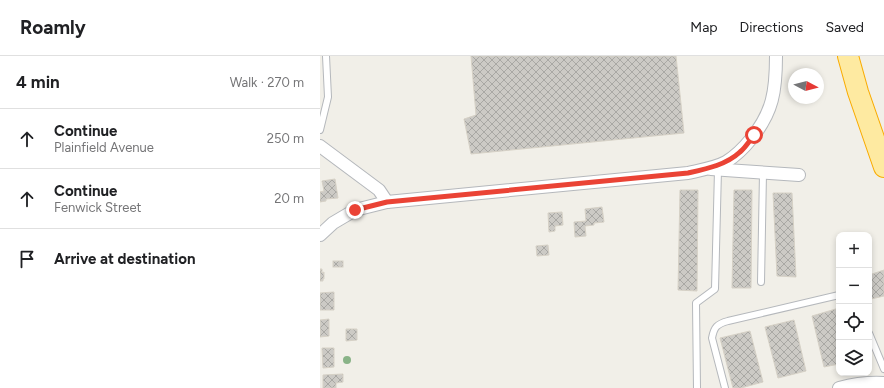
<!DOCTYPE html>
<meta charset="utf-8">
<style>
body{margin:0;font-family:Figtree,sans-serif;background:#f2f2f2;color:#202124}
.controls{position:absolute;right:12px;bottom:12px;display:grid;overflow:hidden;border-radius:8px;box-shadow:0 2px 6px #0003}
.controls button{width:36px;height:36px;display:grid;place-items:center;padding:0;border:0;border-bottom:1px solid #e0e0e0;background:#fff;color:#202124;font:20px sans-serif}
.compass{position:absolute;left:468px;top:12px;width:36px;height:36px;border-radius:50%;background:#fff;box-shadow:0 2px 6px #0003;rotate:97deg}
.stop{position:absolute;width:12px;height:12px;margin:-9px;border:3px solid #ea4335;border-radius:50%;background:#fff}
.stop.end{background:#ea4335;border-color:#fff;box-shadow:0 1px 4px #0008}
.list{margin:0;padding:0;list-style:none}
h2{display:flex;justify-content:space-between;align-items:center;height:52px;margin:0;padding:0 16px;font-size:17px}
h2 small{font-size:13px;font-weight:400;color:#757577}
.list li{display:grid;grid-template-columns:26px 1fr auto;gap:12px;align-items:center;box-sizing:border-box;height:60px;padding:0 16px;border-top:1px solid #e0e0e0}
.list b{display:block;font-size:15px;white-space:nowrap}
.list p{margin:0;font-size:13px;white-space:nowrap;color:#757577}
.list em{font-size:13px;font-style:normal;color:#757577}
.icon{flex:none;width:22px;height:22px;fill:none;stroke:currentColor;stroke-width:2;stroke-linecap:round;stroke-linejoin:round}
.map{position:relative;flex:none;width:564px;height:332px;overflow:hidden}
header{display:flex;align-items:center;gap:24px;box-sizing:border-box;height:56px;padding:0 20px;background:#fff;border-bottom:1px solid #e0e0e0}
header strong{font-size:19px}
nav{display:flex;gap:22px;margin-inline-start:auto;font-size:14px}
main{display:flex}
aside{flex:1;background:#fff}
.map>svg:first-child{display:block}
.building{fill:url(#building-cross-hatch);stroke:#d6d1c6}
.lines{fill:none;stroke-linecap:round;stroke-linejoin:round}
.service-casing{stroke:#b5b8bc;stroke-width:8}
.minor-casing{stroke:#b5b8bc;stroke-width:14}
.trunk-casing{stroke:#f9ab00;stroke-width:22}
.service{stroke:#fff;stroke-width:6}
.minor{stroke:#fff;stroke-width:12}
.trunk{stroke:#feeaa1;stroke-width:20}
.tree{fill:#89b387}
.route{stroke:#ea4335;stroke-width:5}
</style>
<header>
<strong>Roamly</strong>
<nav><a>Map</a><a>Directions</a><a>Saved</a></nav>
</header>
<main>
<aside>
<h2>4 min<small>Walk · 270 m</small></h2>
<ul class="list">
<li><svg class="icon" aria-label="ahead" viewBox="0 0 24 24"><path d="M12 20V5M6 11l6-6 6 6"/></svg><div><b>Continue</b><p>Plainfield Avenue</p></div><em>250 m</em></li>
<li><svg class="icon" aria-label="ahead" viewBox="0 0 24 24"><path d="M12 20V5M6 11l6-6 6 6"/></svg><div><b>Continue</b><p>Fenwick Street</p></div><em>20 m</em></li>
<li><svg class="icon" aria-label="arrive" viewBox="0 0 24 24"><path d="M6 21V4h12l-3 4 3 4H6"/></svg><div><b>Arrive at destination</b></div></li>
</ul>
</aside>
<div class="map">
<svg width="564" height="332" viewBox="0 0 564 332">
<defs>
<pattern id="building-cross-hatch" width="8" height="8" patternUnits="userSpaceOnUse"><rect width="8" height="8" fill="#cccac5"/><path d="M0 0l8 8M0 8l8-8" fill="none" stroke="#a9a8a4"/></pattern>
</defs>
<rect width="100%" height="100%" fill="#f1efe8"/>
<g class="building">
<polygon points="151,0 356,0 364,77 151,98 144,63 156,59"/>
<polygon points="15,123 18,142 6,143 6,145 0,146 0,136 4,135 2,125"/>
<polygon points="360,134 378,134 377,235 358,234"/>
<polygon points="414,134 432,134 431,232 412,232"/>
<polygon points="453,137 472,137 476,221 457,220"/>
<polygon points="282,151 284,166 274,167 274,169 265,170 266,180 255,181 254,166 266,165 265,153"/>
<polygon points="242,156 243,169 235,170 235,175 229,176 228,157"/>
<polygon points="228,189 229,199 217,200 216,190"/>
<rect x="13" y="205" width="10" height="6"/>
<polygon points="0,213 2,213 2,217 4,216 4,223 3,223 3,225 0,225"/>
<polygon points="564,214 564,240 551,243 549,236 549,219"/>
<polygon points="14,236 14,254 0,254 0,237"/>
<polygon points="519,252 519,308 504,311 492,260"/>
<polygon points="9,263 9,280 0,281 0,264"/>
<polygon points="474,264 486,315 458,322 445,271"/>
<polygon points="26,273 37,273 37,284 26,285"/>
<polygon points="430,275 443,326 421,332 413,332 400,282"/>
<polygon points="2,292 14,292 14,311 3,312"/>
<polygon points="23,318 23,326 16,327 16,332 3,332 3,319"/>
</g>
<g class="lines">
<g class="service-casing">
<g id="service">
<polyline points="0,74 8,41 6,0"/>
<polyline points="441,226 443,117"/>
<polyline points="549,277 564,313"/>
<polyline points="377,332 376,247 395,233 398,114"/>
<path d="M405,332l-13,-50c2,-11 5,-14 16,-17l111,-26"/>
</g>
</g>
<g class="minor-casing">
<g id="minor">
<polyline points="0,90 59,134 67,146"/>
<polyline points="391,113 479,119"/>
<path d="M0,179l13,-12 22,-13 32,-8 301,-29c12,-3 27,-5 38,-11 11,-7 17,-13 25,-23 22,-27 25,-48 25,-83"/>
<path d="M519,332c15,-4 29,-6 45,-5"/>
</g>
</g>
<g class="trunk-casing">
<polyline id="trunk" points="528,0 538,36 564,111"/>
</g>
<use href="#service" class="service"/>
<use href="#minor" class="minor"/>
<use href="#trunk" class="trunk"/>
</g>
<circle class="tree" cx="27" cy="304" r="4"/>
<g class="lines">
<path class="route" d="M35,154l32,-8 301,-29c18,-4 38,-8 52,-21 6,-5 10,-12 14,-17"/>
</g>
</svg>
<div class="controls">
<button>+</button>
<button>−</button>
<button><svg class="icon" aria-label="locate" viewBox="0 0 24 24"><circle cx="12" cy="12" r="6"/><path d="M12 2v4M12 18v4M2 12h4M18 12h4"/></svg></button>
<button><svg class="icon" aria-label="layers" viewBox="0 0 24 24"><path d="M12 4l9 5-9 5-9-5zM3 14l9 5 9-5"/></svg></button>
</div>
<svg class="compass" viewBox="-18 -18 36 36"><path d="M0-13l5 13h-10z" fill="#e53935"/><path d="M0 13l5-13h-10z" fill="#757577"/></svg>
<div class="stop" style="left:434px;top:79px"></div>
<div class="stop end" style="left:35px;top:154px"></div>
</div>
</main>
